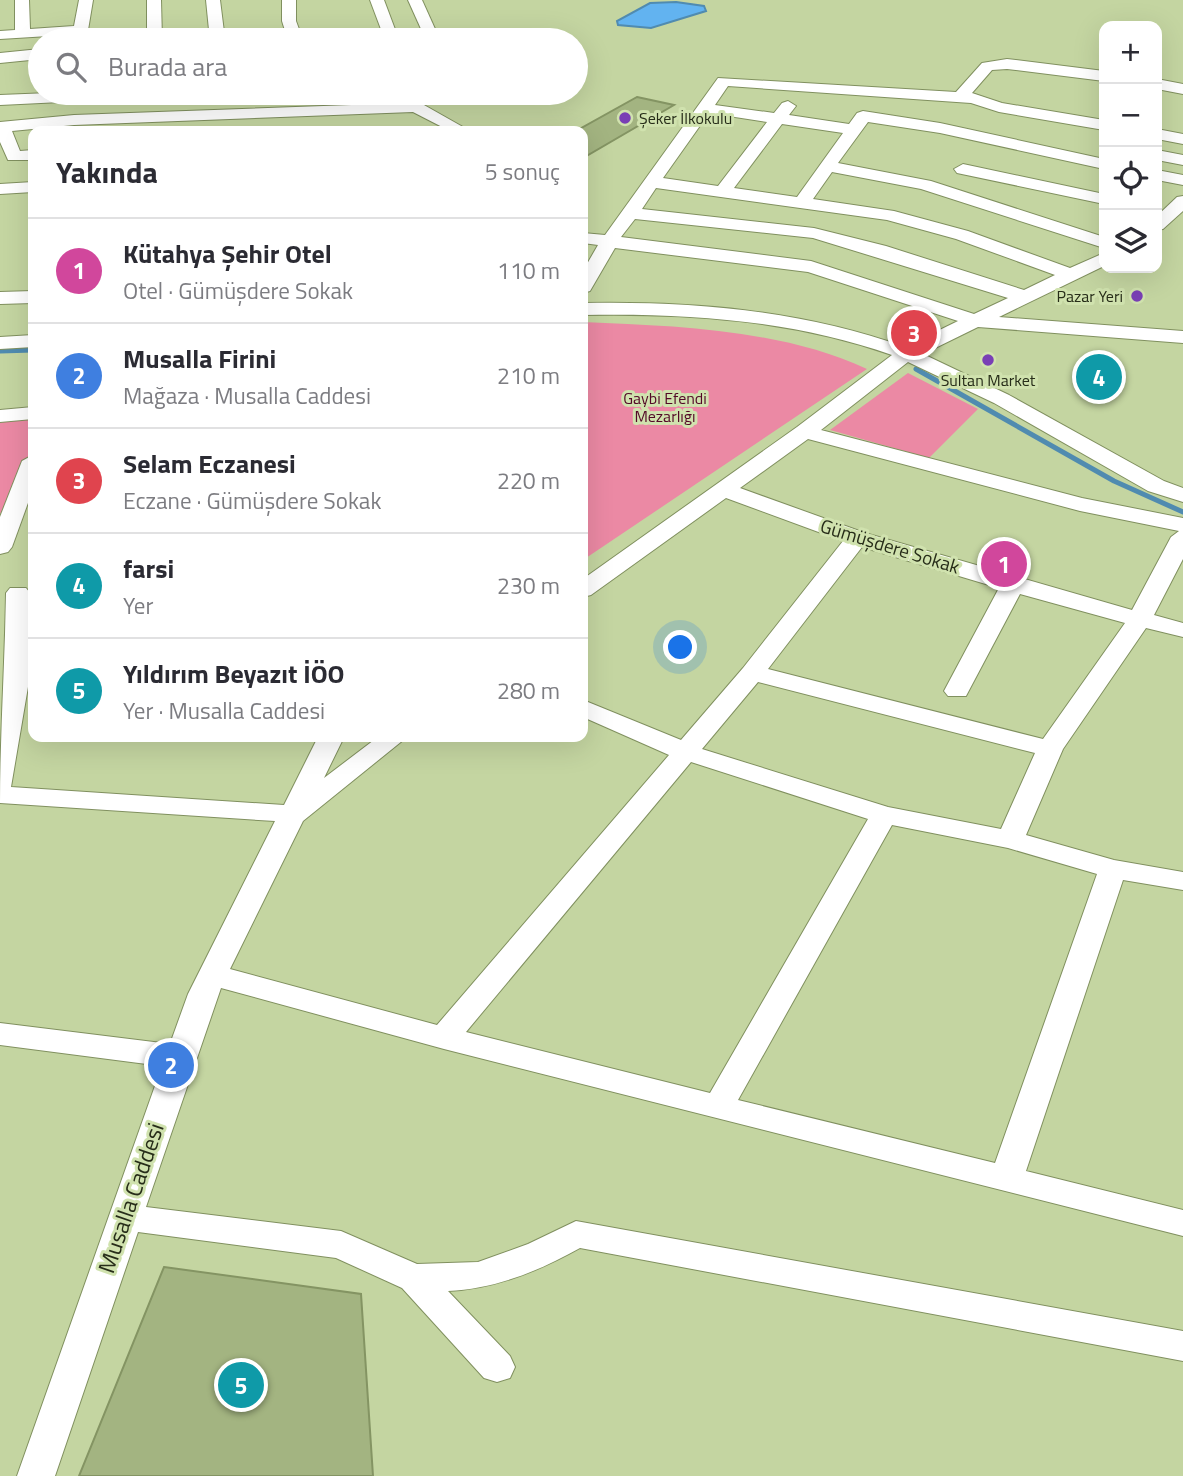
<!DOCTYPE html>
<html lang="tr">
<meta charset="utf-8">
<style>
body{margin:0;font-family:"Titillium Web",sans-serif;background:#f7f7f7;color:#2b2b33}
.controls{position:absolute;right:21px;top:21px;display:grid;overflow:hidden;border-radius:14px;box-shadow:0 7px 28px #0002}
.controls button{width:63px;height:63px;display:grid;place-items:center;padding:0;border:0;border-bottom:2px solid #e1e1e2;background:#fff;color:#2b2b33;font:35px sans-serif}
.you{position:absolute;left:681px;top:648px;width:24px;height:24px;margin:-18px;border:5px solid #fff;border-radius:50%;background:#1a73e8;box-shadow:0 0 0 10px #1a73e833}
.badge{display:grid;place-items:center;width:46px;height:46px;border-radius:50%;background:#7c3aed;color:#fff;font-size:23px;font-weight:700}
.pin{position:absolute;translate:-50% -50%;border:4px solid #fff;box-shadow:0 2px 7px #0006}
.list{margin:0;padding:0;list-style:none}
h2{display:flex;justify-content:space-between;align-items:center;height:91px;margin:0;padding:0 28px;font-size:30px}
h2 small{font-size:23px;font-weight:400;color:#7c7c81}
.list li{display:grid;grid-template-columns:46px 1fr auto;gap:21px;align-items:center;box-sizing:border-box;height:105px;padding:0 28px;border-top:2px solid #e1e1e2}
.list b{display:block;font-size:26px;white-space:nowrap}
.list p{margin:0;font-size:23px;white-space:nowrap;color:#7c7c81}
.list em{font-size:23px;font-style:normal;color:#7c7c81}
.icon{flex:none;width:38px;height:38px;fill:none;stroke:currentColor;stroke-width:2;stroke-linecap:round;stroke-linejoin:round}
.map{position:relative;flex:none;width:1183px;height:1476px;overflow:hidden}
.search{position:absolute;background:#fff;box-shadow:0 7px 28px #0002;left:28px;top:28px;width:560px;height:77px;display:flex;align-items:center;gap:18px;box-sizing:border-box;padding:0 24px;border-radius:38px;color:#7c7c81;font-size:26px}
.panel{position:absolute;background:#fff;box-shadow:0 7px 28px #0002;left:28px;top:126px;width:560px;height:616px;border-radius:14px}
.map>svg:first-child{display:block}
.green{fill:#eb89a4}
.water{fill:#62b3f0;stroke:#508bb0;stroke-width:2}
.lines{fill:none;stroke-linecap:round;stroke-linejoin:round}
.stream{stroke:#508bb0;stroke-width:5}
.building{fill:#a3b481;stroke:#849463;stroke-width:2}
.minor-casing{stroke:#80905f;stroke-width:2}
.minor{fill:#fff;fill-rule:evenodd}
.poi-dot{fill:#793fb5;stroke:#d0e2ae;stroke-width:2.5}
.labels{text-anchor:middle;stroke-width:6;stroke-linejoin:round;paint-order:stroke}
.far-poi-label{font-size:16px;fill:#272d19;stroke:#d0e2ae;text-anchor:start}
.far-park-label{font-size:16px;fill:#530827;stroke:#d0e2ae}
.street-label{font-size:19px;fill:#272d19;stroke:#d0e2ae}
.near-street-label{font-size:23px;fill:#272d19;stroke:#d0e2ae}
</style>
<div class="map">
<svg width="1183" height="1476" viewBox="0 0 1183 1476">
<rect width="100%" height="100%" fill="#c4d5a1"/>
<g class="green">
<path d="M583,322c93,4 198,7 284,47l-284,191z"/>
<polygon points="908,373 978,409 929,458 830,430"/>
<polygon points="33,414 33,464 9,512 0,513 0,417"/>
</g>
<polygon class="water" points="676,2 704,6 706,11 651,28 618,25 617,21 650,3"/>
<g class="lines">
<g class="stream">
<polyline points="0,351 33,350"/>
<polyline points="916,369 1114,481 1183,512"/>
</g>
</g>
<g class="building">
<polygon points="637,97 674,105 583,158 583,131 576,131"/>
<polygon points="164,1267 361,1294 373,1476 79,1476"/>
</g>
<g class="lines">
<g class="minor-casing">
<g id="minor">
<polygon points="15,0 29,0 30,29 74,26 79,0 93,0 88,30 81,34 0,39 0,31 15,30"/>
<polygon points="147,0 161,0 162,40 147,40"/>
<polygon points="206,0 220,0 225,40 210,40"/>
<polygon points="282,0 296,0 296,21 303,40 288,40 282,21"/>
<polygon points="370,0 384,0 399,40 385,40"/>
<polygon points="408,0 422,0 440,40 426,40"/>
<polygon points="40,49 40,59 0,63 0,53"/>
<path d="M1007,59l97,12v10l-97,-12 -15,1 -20,23 30,10 102,17v10l-105,-18 -28,-9 -243,-17 -13,19 59,8 8,-10 6,-2 8,5 -7,9 60,9 8,-11 6,-2 77,12 164,36v10l-164,-36 -72,-11 -30,41 93,18 173,56v11l-183,-59 -89,-17 -19,27 81,12 74,20 102,37 34,-15v13l-105,51 184,14v12l-205,-16 -55,27 86,41 155,86 19,7v14l-35,-11 -154,-88 -86,-41 -87,68 261,68 101,20v41l-29,56 29,8v14l-37,-9 -83,121 -37,86 88,25 69,12v18l-60,-10 -97,291 157,39v26l-739,-187 -223,-61 -75,219 195,24 76,33 61,-2 50,-18 48,-23 607,110v30l-603,-113c-41,23 -85,41 -132,43l62,65 5,11 -5,11 -13,4 -13,-4 -82,-90 -66,-30 -198,-26 -83,244h-38l145,-410 -162,-21v-22l170,21 18,-50 87,-173 -275,-18c0,-70 5,-140 6,-210l4,-5h16l4,5v82l-19,112 273,18 34,-68h26l-20,41 54,-41h29l-104,84 -73,148 207,56 232,-270 -86,-38v-17l98,40 62,-72 100,-127 -117,-43 -135,97 -8,2v-18l214,-152 95,-72c-101,-35 -204,-42 -309,-40v-12c110,-2 218,7 322,44l53,-26 -150,-49 -193,-24 -25,43 -7,2v-22l15,-26 -15,-2v-10l22,2 113,-157 238,14 26,-29zM709,113l58,9 -49,64 -55,-8zM782,124l61,9 -46,64 -63,-9zM656,188l231,32 69,19 99,36 -31,15 -138,-44 -72,-18 -172,-19zM635,219l178,19 195,60 -34,16 -163,-53 -190,-24zM808,439l272,72 99,20 -8,6 -39,73 -267,-77 -125,-45zM862,547l137,41 -55,103 4,5h18l54,-102 105,29 -82,116 -275,-70zM758,682l277,71 -34,76 -113,-22 -186,-58zM691,762l177,57 -158,274 -244,-61zM892,825l116,23 89,26 -102,289 -257,-63z"/>
<polygon points="1157,79 1183,84 1183,94 1157,89"/>
<polygon points="50,93 151,93 143,98 0,105 0,95"/>
<polygon points="405,93 421,93 424,105 470,131 450,131 413,112 74,125 12,131 20,151 33,150 33,160 8,160 0,142 0,122 74,115 407,103"/>
<polygon points="1157,129 1183,134 1183,144 1157,139"/>
<polygon points="1157,150 1183,155 1183,165 1157,160"/>
<polygon points="963,164 1104,194 1104,204 957,173 954,169"/>
<polygon points="1157,170 1183,175 1183,185 1157,180"/>
<polygon points="33,182 33,192 0,194 0,184"/>
<polygon points="1183,196 1183,211 1163,229 1157,230 1157,216 1177,197"/>
<polygon points="33,291 33,303 0,304 0,292"/>
<polygon points="33,335 33,347 0,349 0,337"/>
<polygon points="33,407 33,419 0,422 0,410"/>
<polygon points="33,455 33,489 12,547 8,552 0,554 0,517 22,461"/>
</g>
</g>
<use href="#minor" class="minor"/>
</g>
<g class="poi-dot">
<circle cx="625" cy="118" r="7"/>
<circle cx="1137" cy="296" r="7"/>
<circle cx="988" cy="360" r="7"/>
</g>
<g class="labels">
<g class="far-poi-label">
<text x="639" y="124">Şeker İlkokulu</text>
<text x="1123" y="302" text-anchor="end">Pazar Yeri</text>
<text x="988" y="386" text-anchor="middle">Sultan Market</text>
</g>
<g class="far-park-label">
<text x="665" y="404">Gaybi Efendi<tspan x="665" dy="18">Mezarlığı</tspan></text>
</g>
<g class="street-label">
<text transform="translate(890 546) rotate(17)" y="7">Gümüşdere Sokak</text>
</g>
<g class="near-street-label">
<text transform="translate(131 1198) rotate(-71)" y="8">Musalla Caddesi</text>
</g>
</g>
</svg>
<div class="controls">
<button>+</button>
<button>−</button>
<button><svg class="icon" aria-label="locate" viewBox="0 0 24 24"><circle cx="12" cy="12" r="6"/><path d="M12 2v4M12 18v4M2 12h4M18 12h4"/></svg></button>
<button><svg class="icon" aria-label="layers" viewBox="0 0 24 24"><path d="M12 4l9 5-9 5-9-5zM3 14l9 5 9-5"/></svg></button>
</div>
<div class="you"></div>
<div class="pin badge" style="left:1004px;top:564px;background:#d1479c">1</div>
<div class="pin badge" style="left:171px;top:1065px;background:#3f7fe0">2</div>
<div class="pin badge" style="left:914px;top:333px;background:#e0444e">3</div>
<div class="pin badge" style="left:1099px;top:377px;background:#0f9aa8">4</div>
<div class="pin badge" style="left:241px;top:1385px;background:#0f9aa8">5</div>
<div class="search"><svg class="icon" aria-label="search" viewBox="0 0 24 24"><circle cx="10" cy="10" r="6"/><path d="M15 15l6 6"/></svg>Burada ara</div>
<section class="panel">
<h2>Yakında<small>5 sonuç</small></h2>
<ul class="list">
<li><span class="badge" style="background:#d1479c">1</span><div><b>Kütahya Şehir Otel</b><p>Otel · Gümüşdere Sokak</p></div><em>110 m</em></li>
<li><span class="badge" style="background:#3f7fe0">2</span><div><b>Musalla Firini</b><p>Mağaza · Musalla Caddesi</p></div><em>210 m</em></li>
<li><span class="badge" style="background:#e0444e">3</span><div><b>Selam Eczanesi</b><p>Eczane · Gümüşdere Sokak</p></div><em>220 m</em></li>
<li><span class="badge" style="background:#0f9aa8">4</span><div><b>farsi</b><p>Yer</p></div><em>230 m</em></li>
<li><span class="badge" style="background:#0f9aa8">5</span><div><b>Yıldırım Beyazıt İÖO</b><p>Yer · Musalla Caddesi</p></div><em>280 m</em></li>
</ul>
</section>
</div>
